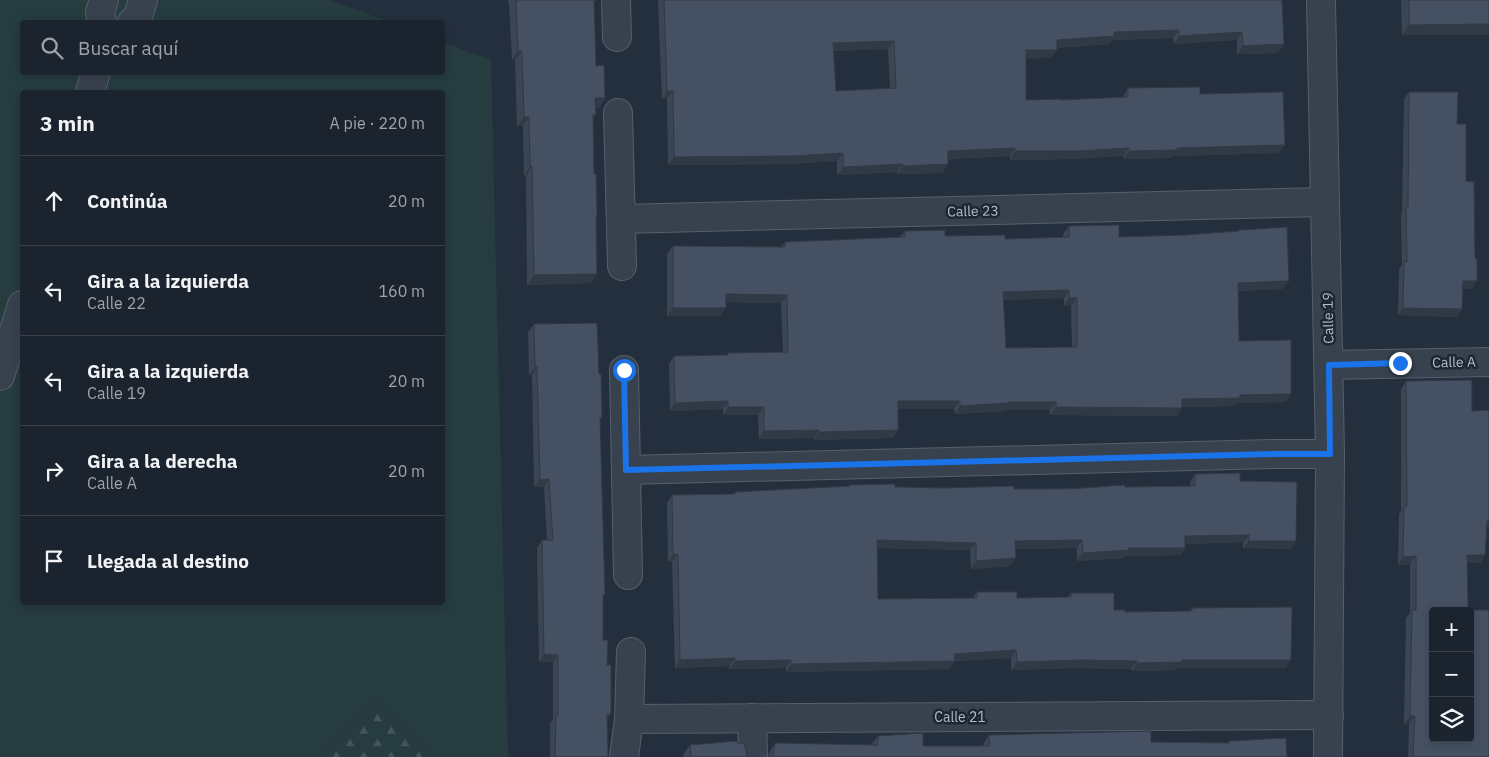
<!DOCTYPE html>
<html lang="es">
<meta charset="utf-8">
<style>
body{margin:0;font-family:"IBM Plex Sans",sans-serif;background:#282f3a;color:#f1f3f6}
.controls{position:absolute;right:15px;bottom:15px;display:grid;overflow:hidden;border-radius:5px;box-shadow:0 2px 8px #0003}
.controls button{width:45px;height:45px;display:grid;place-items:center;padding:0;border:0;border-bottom:1px solid #39404a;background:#1b232e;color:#f1f3f6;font:25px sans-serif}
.stop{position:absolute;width:15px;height:15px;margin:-11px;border:4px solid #1a73e8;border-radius:50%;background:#fff}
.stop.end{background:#1a73e8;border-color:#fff;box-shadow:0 1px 5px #0008}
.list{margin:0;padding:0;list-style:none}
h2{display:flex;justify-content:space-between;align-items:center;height:65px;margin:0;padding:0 20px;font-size:21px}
h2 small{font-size:16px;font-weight:400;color:#a0a4aa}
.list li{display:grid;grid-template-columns:32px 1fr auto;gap:15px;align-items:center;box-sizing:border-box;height:90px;padding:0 20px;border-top:1px solid #39404a}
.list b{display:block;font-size:19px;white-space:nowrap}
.list p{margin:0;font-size:16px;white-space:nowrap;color:#a0a4aa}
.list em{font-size:16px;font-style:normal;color:#a0a4aa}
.icon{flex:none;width:28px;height:28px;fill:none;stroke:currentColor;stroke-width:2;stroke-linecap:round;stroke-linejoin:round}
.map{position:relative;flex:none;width:1489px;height:757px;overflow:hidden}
.search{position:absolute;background:#1b232e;box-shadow:0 2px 8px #0003;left:20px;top:20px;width:425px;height:55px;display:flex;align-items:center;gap:12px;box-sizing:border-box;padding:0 18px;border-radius:5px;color:#a0a4aa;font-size:19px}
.panel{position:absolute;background:#1b232e;box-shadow:0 2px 8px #0003;left:20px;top:90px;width:425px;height:515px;border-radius:5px}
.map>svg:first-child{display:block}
.forest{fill:url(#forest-firs)}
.park{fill:#263c3f;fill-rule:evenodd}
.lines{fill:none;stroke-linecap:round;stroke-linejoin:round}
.minor-casing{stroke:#565f6c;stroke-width:30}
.minor{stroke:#38414e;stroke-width:28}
.wall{fill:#3b4654;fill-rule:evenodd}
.shaded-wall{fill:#303945}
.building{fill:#455162;stroke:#303945;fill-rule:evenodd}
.route{stroke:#1a73e8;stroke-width:6}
.labels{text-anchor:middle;stroke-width:5;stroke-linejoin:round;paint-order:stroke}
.street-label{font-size:14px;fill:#b4bcc9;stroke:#1d2633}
</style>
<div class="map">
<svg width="1489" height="757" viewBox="0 0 1489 757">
<defs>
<pattern id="forest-firs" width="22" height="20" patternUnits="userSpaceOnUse" patternTransform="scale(1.25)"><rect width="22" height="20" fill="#263c3f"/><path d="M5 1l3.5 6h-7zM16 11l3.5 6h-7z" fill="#435659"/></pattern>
</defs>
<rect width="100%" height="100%" fill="#242f3e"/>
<polygon class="forest" points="377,700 430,757 317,757"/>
<path class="park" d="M0,0h329l61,22h-368v50h420l1,-30 48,18 17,697h-78l-53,-57 -60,57h-317zM22,92h420v510h-420z"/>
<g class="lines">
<g class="minor-casing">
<g id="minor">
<polyline points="616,0 617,37"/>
<polyline points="1321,0 1330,454 1328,757"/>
<polyline points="102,22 100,12 104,0"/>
<polyline points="132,22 138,17 143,0"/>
<polyline points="90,92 96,72"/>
<polyline points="618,113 622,266"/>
<polyline points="621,219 1325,202"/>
<polyline points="1329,365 1489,362"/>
<polyline points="624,370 628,575"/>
<polyline points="0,376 22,305"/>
<polyline points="626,470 1275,454 1330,454"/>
<polyline points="752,718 753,757"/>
<polyline points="629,719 1329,715"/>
<polyline points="624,757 629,719 631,652"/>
</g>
</g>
<use href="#minor" class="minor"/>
</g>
<g class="wall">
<polygon points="508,0 596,0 596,1 594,1 596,66 605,98 599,108 596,108 596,114 593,118 594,174 597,217 596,219 591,283 527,285 526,176 524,176 523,126 517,126 515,60 512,60 509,3 508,3"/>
<path d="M658,0h624l2,44 -6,9 -41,1v-14l-63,4 -1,-6 -61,2 -3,4 -52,4v2l-6,8h-25v42h35l62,-3 5,-9 72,6 79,59 -106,3 -2,2 -48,1v-3l-51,3 -62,1v-4l-62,3v5l-6,9 -45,1v-2l-60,3v-14l-49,3 -120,1 -1,-66h-5zM888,49l2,39 -54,3 -3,-40z"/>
<polygon points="1401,0 1489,0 1489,35 1402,35"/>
<polygon points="1409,92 1457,124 1466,181 1472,289 1463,289 1457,317 1398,315 1399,270 1402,265 1401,215 1402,213 1404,99"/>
<path d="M1069,226l50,11 66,-2 53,-4 1,-1 44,59 -45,2 1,50 47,61 -49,1 -2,3 -53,1 -5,9 -127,-1v-5h-46l-1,1 -48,3 -1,-5h-56v21l-5,8 -79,2v-2l-55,1 -1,-24h-35v-6l-53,2 -1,-47 5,-8 53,-1 1,-2 55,-1 -2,-49 -55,-1 -6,14h-53v-62l6,-8 108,1 4,-5 115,-5 5,-6 40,5 60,3 58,-2v-3zM1064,298v8h7l1,41 -66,1 -3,-48z"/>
<polygon points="534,324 599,374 602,417 600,420 605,595 603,597 603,640 607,665 611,714 607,718 608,757 550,757 550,723 553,719 553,662 539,662 537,548 542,540 547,540 544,487 534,487 532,375 529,375 528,332"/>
<polygon points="1406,381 1472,411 1487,529 1485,555 1480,563 1467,563 1468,610 1489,757 1408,757 1409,724 1404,724 1406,618 1410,613 1410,564 1398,565 1399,514 1401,511 1401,389"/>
<polygon points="1195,474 1240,481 1291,549 1243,548 1243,542 1185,544 1185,548 1180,555 1125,556 1124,558 1077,561 1077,548 1015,549 1010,566 971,569 970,550 878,548 878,599 973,598 977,592 1017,598 1068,597 1071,593 1114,610 1125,612 1190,611 1192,608 1286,668 1178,668 1176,670 1132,671 1131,669 1075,668 1011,670 1011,658 955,661 949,669 786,672 786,668 729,669 729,666 675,668 672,562 668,562 667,503 672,495 733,494 735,492 849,486 850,485 943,488 1014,489 1190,486 1190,482"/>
<polygon points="989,735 1151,742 1227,743 1229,741 1287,757 768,757 769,753 775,743 871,745 878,736 923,746 983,746 983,745"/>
<polygon points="737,743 748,757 684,757 683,755 690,745"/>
</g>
<g class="shaded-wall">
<polygon points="1489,24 1489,35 1402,35 1409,25"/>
<polygon points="1179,30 1173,38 1112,40 1109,44 1051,48 1057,40 1114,32"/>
<polygon points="1242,32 1237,40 1174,44 1179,36"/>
<polygon points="894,41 888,49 827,51 833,43"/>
<polygon points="1284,44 1278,53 1237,54 1243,46"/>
<polygon points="1026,50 1057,50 1051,58 1021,59"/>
<polygon points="518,51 522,51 515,60 512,60"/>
<polygon points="667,91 673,91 667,99 662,99"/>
<polygon points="595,98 605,98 599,108 589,108"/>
<polygon points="524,117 529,117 523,126 517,126"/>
<polygon points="1285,145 1279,153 1173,156 1171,158 1123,159 1129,151 1177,148"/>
<polygon points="1015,148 1010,156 942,159 948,151"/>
<polygon points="1129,148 1123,156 1072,159 1010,160 1015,151"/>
<polygon points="843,153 837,161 788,164 668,165 674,157"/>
<polygon points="903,164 897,172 837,175 843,167"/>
<polygon points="948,164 942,173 897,174 903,166"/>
<polygon points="530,166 532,166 526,176 524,176"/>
<polygon points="597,274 591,283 527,285 534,275"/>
<polygon points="1289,281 1283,289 1233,291 1238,283"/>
<polygon points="1463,281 1477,281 1472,289 1458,289"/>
<polygon points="1069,290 1064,298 997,300 1003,292"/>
<polygon points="726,294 787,295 781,303 720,302"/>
<polygon points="1069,298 1077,298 1071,306 1064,306"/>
<polygon points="673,308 726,308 720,316 667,316"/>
<polygon points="1403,308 1462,309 1457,317 1398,315"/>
<polygon points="535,367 537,367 532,375 529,375"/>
<polygon points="1291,394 1286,402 1237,403 1235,406 1177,407 1182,399 1240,395"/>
<polygon points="728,401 723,409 670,411 675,403"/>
<polygon points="898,401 960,401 954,409 893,409"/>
<polygon points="1009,402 1056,402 1050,410 1004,410 1003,411 955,414 960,406"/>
<polygon points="728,407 764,407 758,415 723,415"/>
<polygon points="1056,407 1182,408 1177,416 1050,415"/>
<polygon points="819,430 814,438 759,439 764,431"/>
<polygon points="898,430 893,438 814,440 819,432"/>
<polygon points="549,479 544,487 534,487 540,480"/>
<polygon points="1487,521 1489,521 1489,529 1481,529"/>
<polygon points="1249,535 1243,542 1180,544 1185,536"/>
<polygon points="877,540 976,543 970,550 872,548"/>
<polygon points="1082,540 1077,548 1010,549 1015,541"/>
<polygon points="1249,541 1296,541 1291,549 1243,548"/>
<polygon points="1129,548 1185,548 1180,555 1125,556 1124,558 1077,561 1083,553"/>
<polygon points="678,554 672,562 668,562 673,555"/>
<polygon points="1467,555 1485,555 1480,563 1462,563"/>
<polygon points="1416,556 1410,564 1398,565 1403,557"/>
<polygon points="1016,558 1010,566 971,569 976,561"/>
<polygon points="1016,650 1011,658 949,661 954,654"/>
<polygon points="544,654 558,655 553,662 539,662"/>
<polygon points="735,658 729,666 675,668 680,660"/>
<polygon points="791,660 786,668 729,669 735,661"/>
<polygon points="1081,660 1137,661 1131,669 1075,668 1011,670 1017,662"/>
<polygon points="1182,660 1291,660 1286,668 1178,668 1176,670 1132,671 1137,663"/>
<polygon points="955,661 949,669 786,672 791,664"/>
<polygon points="1410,716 1415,716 1409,724 1404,724"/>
</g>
<g class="building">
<polygon points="516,0 594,0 596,66 604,65 605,98 595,98 596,114 593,115 594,174 596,174 597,217 596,217 597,274 534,275 532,166 530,166 529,117 524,117 522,51 518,51"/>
<path d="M664,0h618l2,44 -41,2 -1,-14 -63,4v-6l-65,2v4l-57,4v10h-31v50l35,-1v1l67,-3v-9l72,-1v7l83,-2 2,53 -108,3v2l-48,1v-3l-51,3h-63v-3l-67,3v13l-45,2v-2l-60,3v-14l-49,3 -120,1 -1,-66h-6zM894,41l2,47 -60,3 -3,-48z"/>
<polygon points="1409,0 1489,0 1489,24 1409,25"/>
<polygon points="1409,92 1458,92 1457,124 1466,124 1466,181 1474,182 1475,259 1477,259 1477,281 1463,281 1462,309 1403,308 1404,262 1407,262 1406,207 1408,207"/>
<path d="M1119,225v12l66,-2 54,-4v-1l48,-3 2,54 -51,2 1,58 52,-1v54l-51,1v3l-58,1v9l-126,-1v-5h-47v1l-49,3v-5h-62v29l-79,2v-2l-55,1v-24h-36v-6l-53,2 -1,-47 54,-1v-2l60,-1 -1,-57 -61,-1v14h-53v-62l112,1v-5l120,-5v-6l40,-1v6l60,-1v4l64,-2v-11zM1069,290v8h8v49l-71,1 -3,-56z"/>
<polygon points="597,323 599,374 601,374 602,417 600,418 605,595 603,595 603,640 608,640 607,665 611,665 611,714 607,714 608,757 555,757 556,716 558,716 558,655 544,654 542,540 553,540 549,479 540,480 537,367 535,367 534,324"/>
<path d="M1472,380v31l17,-1v111h-2l-2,34h-18l1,55h21v147h-76l2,-41h-5l2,-106h4v-54l-13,1 1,-51h3l-1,-125zM1433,611h37v127h-37z"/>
<polygon points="1240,473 1240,481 1297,482 1296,541 1249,541 1249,535 1185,536 1185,548 1129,548 1129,550 1083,553 1082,540 1015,541 1016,558 976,561 976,543 877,540 878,599 977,598 977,592 1017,592 1017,598 1071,597 1071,593 1114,593 1114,610 1125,610 1125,612 1192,611 1192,608 1292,607 1291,660 1182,660 1182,662 1137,663 1137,661 1081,660 1017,662 1016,650 954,654 955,661 791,664 791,660 735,661 735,658 680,660 678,554 673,555 672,495 735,494 735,492 850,486 850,485 895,484 895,487 943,488 1014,486 1014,489 1069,489 1124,485 1125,487 1195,486 1195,474"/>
<polygon points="1151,731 1151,742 1229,743 1229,741 1286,738 1287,757 771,757 773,755 775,743 878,745 878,736 923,733 923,746 990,746 989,735"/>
<polygon points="737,741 737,743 744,743 747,756 748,757 691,757 690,745"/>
</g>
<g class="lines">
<polyline class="route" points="624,370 626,470 1275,454 1330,454 1329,365 1400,363"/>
</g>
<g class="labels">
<g class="street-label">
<text transform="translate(973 211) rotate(-1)" y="5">Calle 23</text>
<text transform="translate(1328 318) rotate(-91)" y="5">Calle 19</text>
<text transform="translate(1454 362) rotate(-1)" y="5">Calle A</text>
<text x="960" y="722">Calle 21</text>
</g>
</g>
</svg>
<div class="controls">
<button>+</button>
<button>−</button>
<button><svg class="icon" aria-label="layers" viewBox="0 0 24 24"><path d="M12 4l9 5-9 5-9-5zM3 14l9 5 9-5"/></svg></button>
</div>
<div class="stop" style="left:624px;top:370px"></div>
<div class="stop end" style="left:1400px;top:363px"></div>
<div class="search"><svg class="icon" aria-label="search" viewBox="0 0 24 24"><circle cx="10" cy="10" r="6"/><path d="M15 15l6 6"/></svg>Buscar aquí</div>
<section class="panel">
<h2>3 min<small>A pie · 220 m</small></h2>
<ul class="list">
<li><svg class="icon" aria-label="ahead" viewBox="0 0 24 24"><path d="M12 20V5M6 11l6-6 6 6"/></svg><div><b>Continúa</b></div><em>20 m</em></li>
<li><svg class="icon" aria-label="left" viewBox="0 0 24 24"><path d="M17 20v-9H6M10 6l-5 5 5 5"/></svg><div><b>Gira a la izquierda</b><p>Calle 22</p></div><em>160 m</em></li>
<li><svg class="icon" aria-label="left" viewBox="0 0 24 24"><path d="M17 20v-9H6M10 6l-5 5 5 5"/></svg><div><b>Gira a la izquierda</b><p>Calle 19</p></div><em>20 m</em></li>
<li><svg class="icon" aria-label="right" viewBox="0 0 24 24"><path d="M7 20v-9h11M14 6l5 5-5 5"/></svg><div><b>Gira a la derecha</b><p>Calle A</p></div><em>20 m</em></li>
<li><svg class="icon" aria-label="arrive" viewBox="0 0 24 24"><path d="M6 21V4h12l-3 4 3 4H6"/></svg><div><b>Llegada al destino</b></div></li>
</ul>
</section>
</div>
